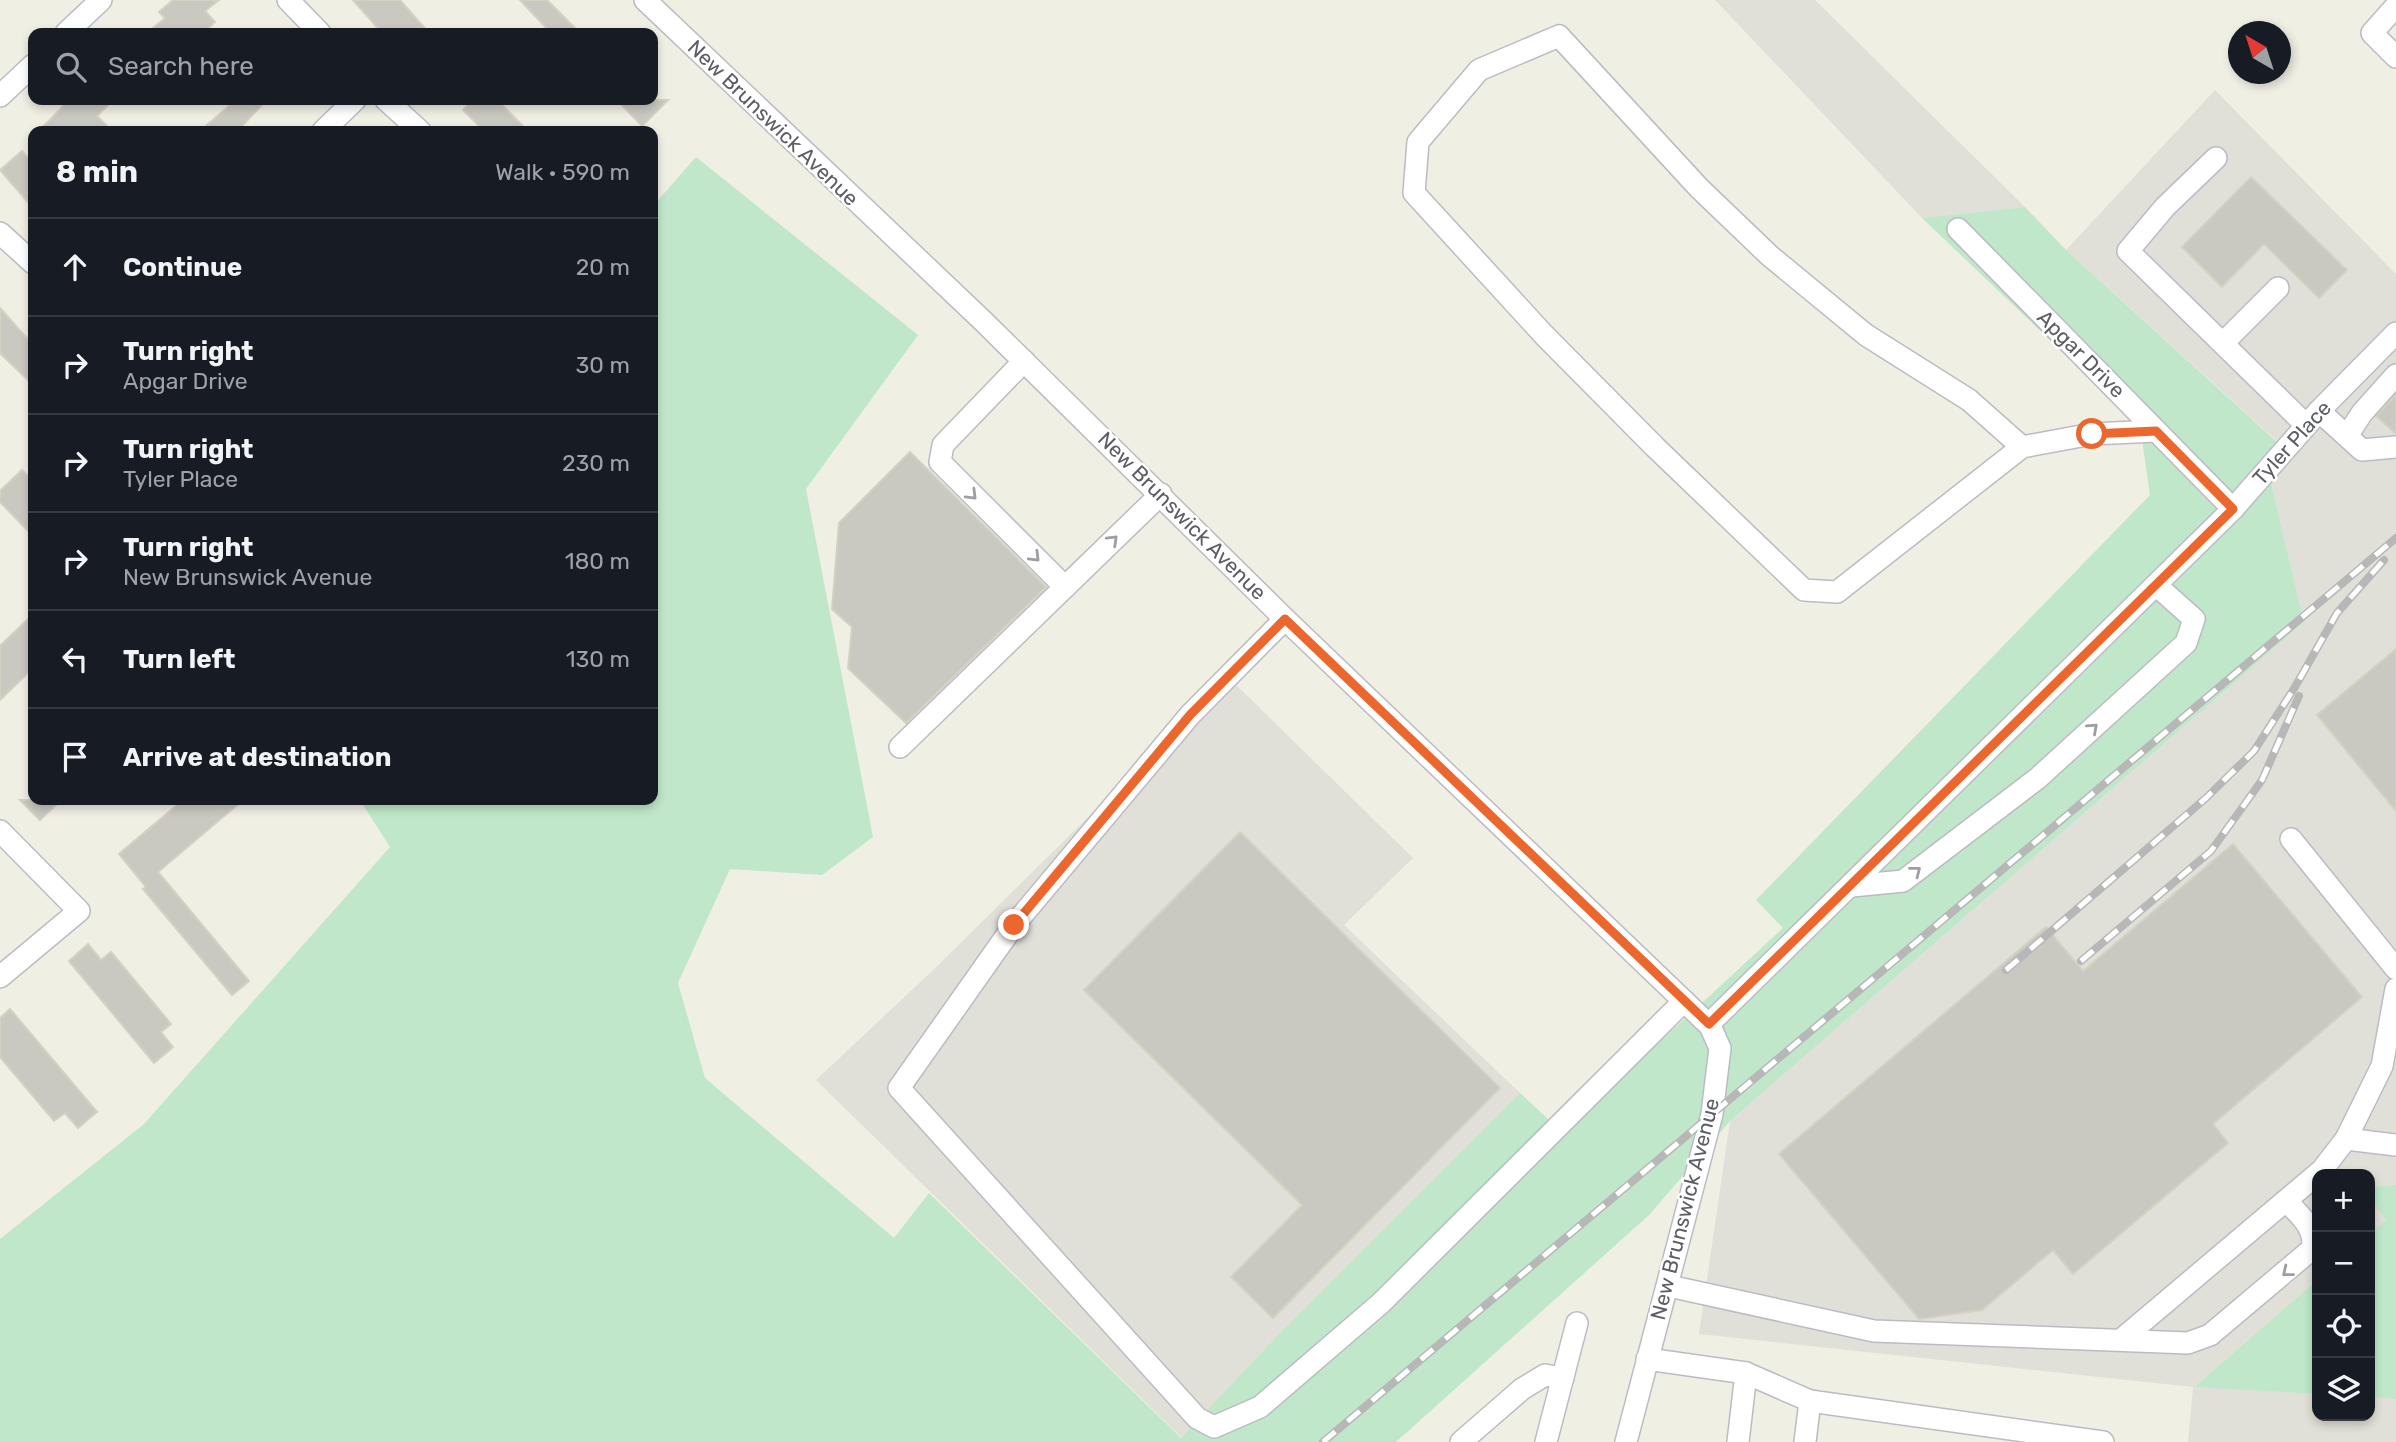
<!DOCTYPE html>
<meta charset="utf-8">
<style>
body{margin:0;font-family:Rubik,sans-serif;background:#242831;color:#f1f3f6}
.controls{position:absolute;right:21px;bottom:21px;display:grid;overflow:hidden;border-radius:14px;box-shadow:0 4px 10px #0003}
.controls button{width:63px;height:63px;display:grid;place-items:center;padding:0;border:0;border-bottom:2px solid #363941;background:#171b24;color:#f1f3f6;font:35px sans-serif}
.compass{position:absolute;left:2228px;top:21px;width:63px;height:63px;border-radius:50%;background:#171b24;box-shadow:0 4px 10px #0003;rotate:321deg}
.stop{position:absolute;width:21px;height:21px;margin:-16px;border:5px solid #ec672d;border-radius:50%;background:#fff}
.stop.end{background:#ec672d;border-color:#fff;box-shadow:0 2px 7px #0008}
.list{margin:0;padding:0;list-style:none}
h2{display:flex;justify-content:space-between;align-items:center;height:91px;margin:0;padding:0 28px;font-size:30px}
h2 small{font-size:23px;font-weight:400;color:#9ea1a6}
.list li{display:grid;grid-template-columns:46px 1fr auto;gap:21px;align-items:center;box-sizing:border-box;height:98px;padding:0 28px;border-top:2px solid #363941}
.list b{display:block;font-size:26px;white-space:nowrap}
.list p{margin:0;font-size:23px;white-space:nowrap;color:#9ea1a6}
.list em{font-size:23px;font-style:normal;color:#9ea1a6}
.icon{flex:none;width:38px;height:38px;fill:none;stroke:currentColor;stroke-width:2;stroke-linecap:round;stroke-linejoin:round}
.map{position:relative;flex:none;width:2396px;height:1442px;overflow:hidden}
.search{position:absolute;background:#171b24;box-shadow:0 4px 10px #0003;left:28px;top:28px;width:630px;height:77px;display:flex;align-items:center;gap:18px;box-sizing:border-box;padding:0 24px;border-radius:14px;color:#9ea1a6;font-size:26px}
.panel{position:absolute;background:#171b24;box-shadow:0 4px 10px #0003;left:28px;top:126px;width:630px;height:679px;border-radius:14px}
.map>svg:first-child{display:block}
.industrial{fill:#e0e0d8}
.green{fill:#c0e7c9}
.building{fill:#cac9c1;stroke:#d3d2c2;stroke-width:2}
.lines{fill:none;stroke-linecap:round;stroke-linejoin:round}
.minor-casing{stroke:#bbbcc3;stroke-width:24}
.minor{stroke:#fff;stroke-width:21}
.rail-casing{stroke:#b7b7b8;stroke-width:8}
.rail{stroke:#fff;stroke-width:5;stroke-dasharray:16;stroke-linecap:butt}
.oneway{stroke:#9d9ea3}
.route{stroke:#ec672d;stroke-width:9}
.labels{text-anchor:middle;stroke-width:5;stroke-linejoin:round;paint-order:stroke}
.street-label{font-size:21px;fill:#5c5e65;stroke:#fff}
</style>
<div class="map">
<svg width="2396" height="1442" viewBox="0 0 2396 1442">
<rect width="100%" height="100%" fill="#efefe4"/>
<g class="industrial">
<polygon points="1715,0 1815,0 2025,207 1922,218"/>
<polygon points="2215,90 2396,274 2396,1185 2370,1187 2370,1174 2317,1174 2317,1280 2195,1386 2317,1394 2317,1416 2370,1416 2370,1397 2396,1399 2396,1442 2188,1442 2193,1387 1699,1334 1730,1121 2304,622 2268,470 2289,452 2066,250"/>
<polygon points="1229,678 1413,858 1344,925 1520,1093 1277,1336 1182,1438 816,1080 931,972"/>
<polygon points="2370,1197 2387,1220 2370,1234"/>
</g>
<g class="green">
<polygon points="696,157 918,335 806,489 873,837 822,875 730,869 678,983 705,1078 894,1238 929,1193 1181,1438 1277,1336 1520,1093 1562,1132 1783,928 1756,900 2150,495 2140,426 1922,218 2025,207 2066,250 2289,453 2268,470 2304,622 1730,1121 1649,1215 1396,1442 0,1442 0,1239 144,1124 390,847 360,800 653,800 653,206"/>
<polygon points="2396,1185 2396,1399 2370,1397 2370,1234 2386,1220 2370,1197 2370,1187"/>
<polygon points="2317,1280 2317,1394 2194,1387"/>
</g>
<g class="building">
<polygon points="173,0 219,0 205,11 215,22 203,33 147,33 165,18 159,12"/>
<polygon points="353,0 400,0 429,33 382,33"/>
<polygon points="520,0 547,0 580,33 551,33"/>
<polygon points="69,100 113,100 97,116 112,131 39,131"/>
<polygon points="236,100 267,100 237,131 200,131"/>
<polygon points="473,100 497,100 528,131 484,131 463,110"/>
<polygon points="617,100 668,100 642,126"/>
<polygon points="22,151 33,164 33,208 0,170"/>
<polygon points="2251,177 2347,270 2319,298 2264,244 2222,287 2182,247"/>
<polygon points="0,308 33,345 33,385 0,353"/>
<polygon points="2396,395 2396,434 2376,416"/>
<polygon points="910,452 1046,587 906,723 848,668 852,627 832,609 839,523"/>
<polygon points="22,470 33,481 33,536 0,502 0,491"/>
<polygon points="33,614 33,668 0,700 0,646"/>
<polygon points="2396,649 2396,811 2317,715"/>
<polygon points="20,800 61,800 40,820"/>
<polygon points="183,800 243,800 158,872 249,981 232,995 143,889 146,887 119,854"/>
<polygon points="1240,832 1500,1088 1273,1318 1231,1277 1302,1205 1084,990"/>
<polygon points="2233,844 2362,997 2213,1124 2228,1143 2073,1274 2053,1250 1982,1310 1919,1319 1779,1154 2046,927 2083,971"/>
<polygon points="88,944 101,960 111,952 171,1024 161,1032 173,1047 154,1063 69,961"/>
<polygon points="10,1009 97,1112 78,1128 65,1113 54,1121 0,1057 0,1018"/>
</g>
<g class="lines">
<g class="minor-casing">
<g id="minor">
<polyline points="288,0 320,33"/>
<polyline points="645,0 983,321 1285,619 1710,1026 1720,1048 1712,1114 1626,1442"/>
<polyline points="2396,6 2372,33 2396,57"/>
<polyline points="66,33 101,0"/>
<polyline points="0,96 33,65"/>
<polyline points="386,100 420,131"/>
<polyline points="323,131 355,100"/>
<polyline points="2216,158 2165,207 2128,251 2306,425"/>
<polyline points="1958,229 2233,509"/>
<polyline points="0,233 33,263"/>
<polyline points="2223,343 2278,288"/>
<polyline points="1024,361 943,445 940,462 1065,587"/>
<polyline points="2319,411 2362,450 2396,447"/>
<polyline points="2347,436 2362,413 2396,375"/>
<polyline points="2022,447 1837,592 1804,590 1655,447 1544,335 1414,193 1418,142 1479,70 1559,36 1699,188 1770,256 1866,335 1969,400 2022,447 2092,434 2156,431"/>
<polyline points="1285,619 1190,715 1014,925 899,1088 1197,1418 1214,1427 1260,1407 1381,1303 1684,1001"/>
<polyline points="900,747 1161,494"/>
<polyline points="0,831 79,911 0,977"/>
<polyline points="2291,839 2396,969"/>
<polyline points="1852,886 1903,881 2038,778 2186,643 2194,619 2156,585"/>
<polyline points="1709,1024 2233,509 2319,411 2396,333"/>
<polyline points="2346,1139 2396,1145"/>
<path d="M1669,1286l205,45 314,12 22,-8 102,-86c5,-20 -13,-35 -26,-48"/>
<polyline points="2122,1339 2322,1170 2346,1139 2382,1066 2396,989"/>
<polyline points="1647,1359 1746,1373 1810,1401 2103,1442"/>
<polyline points="1461,1442 1522,1389 1545,1375 1563,1378"/>
<polyline points="1546,1442 1577,1323"/>
<polyline points="1738,1442 1746,1373"/>
<polyline points="1805,1442 1810,1401"/>
</g>
</g>
<use href="#minor" class="minor"/>
<g class="rail-casing">
<g id="rail">
<polyline points="2081,961 2211,851 2262,780 2299,696"/>
<polyline points="2006,970 2206,798 2254,751 2295,687 2337,613 2384,560"/>
<polyline points="1323,1442 2396,538"/>
</g>
</g>
<use href="#rail" class="rail"/>
</g>
<defs><path id="oneway-chevron" d="M-2-3.5L2.5 0L-2 3.5" fill="none" stroke-width="1.6" stroke-linecap="round" stroke-linejoin="round" transform="scale(1.75)"/></defs>
<g class="oneway">
<use href="#oneway-chevron" transform="translate(972 495) rotate(45)"/>
<use href="#oneway-chevron" transform="translate(1113 540) rotate(-44)"/>
<use href="#oneway-chevron" transform="translate(1035 557) rotate(45)"/>
<use href="#oneway-chevron" transform="translate(2093 728) rotate(-42)"/>
<use href="#oneway-chevron" transform="translate(1916 871) rotate(-38)"/>
<use href="#oneway-chevron" transform="translate(2287 1272) rotate(141)"/>
</g>
<g class="lines">
<polyline class="route" points="1014,925 1190,715 1285,619 1709,1024 2233,509 2156,431 2092,434"/>
</g>
<g class="labels">
<g class="street-label">
<text transform="translate(773 123) rotate(44)" y="7">New Brunswick Avenue</text>
<text transform="translate(2081 354) rotate(45)" y="7">Apgar Drive</text>
<text transform="translate(2292 443) rotate(-48)" y="7">Tyler Place</text>
<text transform="translate(1182 516) rotate(45)" y="7">New Brunswick Avenue</text>
<text transform="translate(1685 1209) rotate(-76)" y="7">New Brunswick Avenue</text>
</g>
</g>
</svg>
<div class="controls">
<button>+</button>
<button>−</button>
<button><svg class="icon" aria-label="locate" viewBox="0 0 24 24"><circle cx="12" cy="12" r="6"/><path d="M12 2v4M12 18v4M2 12h4M18 12h4"/></svg></button>
<button><svg class="icon" aria-label="layers" viewBox="0 0 24 24"><path d="M12 4l9 5-9 5-9-5zM3 14l9 5 9-5"/></svg></button>
</div>
<svg class="compass" viewBox="-18 -18 36 36"><path d="M0-13l5 13h-10z" fill="#e53935"/><path d="M0 13l5-13h-10z" fill="#9ea1a6"/></svg>
<div class="stop" style="left:2092px;top:434px"></div>
<div class="stop end" style="left:1014px;top:925px"></div>
<div class="search"><svg class="icon" aria-label="search" viewBox="0 0 24 24"><circle cx="10" cy="10" r="6"/><path d="M15 15l6 6"/></svg>Search here</div>
<section class="panel">
<h2>8 min<small>Walk · 590 m</small></h2>
<ul class="list">
<li><svg class="icon" aria-label="ahead" viewBox="0 0 24 24"><path d="M12 20V5M6 11l6-6 6 6"/></svg><div><b>Continue</b></div><em>20 m</em></li>
<li><svg class="icon" aria-label="right" viewBox="0 0 24 24"><path d="M7 20v-9h11M14 6l5 5-5 5"/></svg><div><b>Turn right</b><p>Apgar Drive</p></div><em>30 m</em></li>
<li><svg class="icon" aria-label="right" viewBox="0 0 24 24"><path d="M7 20v-9h11M14 6l5 5-5 5"/></svg><div><b>Turn right</b><p>Tyler Place</p></div><em>230 m</em></li>
<li><svg class="icon" aria-label="right" viewBox="0 0 24 24"><path d="M7 20v-9h11M14 6l5 5-5 5"/></svg><div><b>Turn right</b><p>New Brunswick Avenue</p></div><em>180 m</em></li>
<li><svg class="icon" aria-label="left" viewBox="0 0 24 24"><path d="M17 20v-9H6M10 6l-5 5 5 5"/></svg><div><b>Turn left</b></div><em>130 m</em></li>
<li><svg class="icon" aria-label="arrive" viewBox="0 0 24 24"><path d="M6 21V4h12l-3 4 3 4H6"/></svg><div><b>Arrive at destination</b></div></li>
</ul>
</section>
</div>
